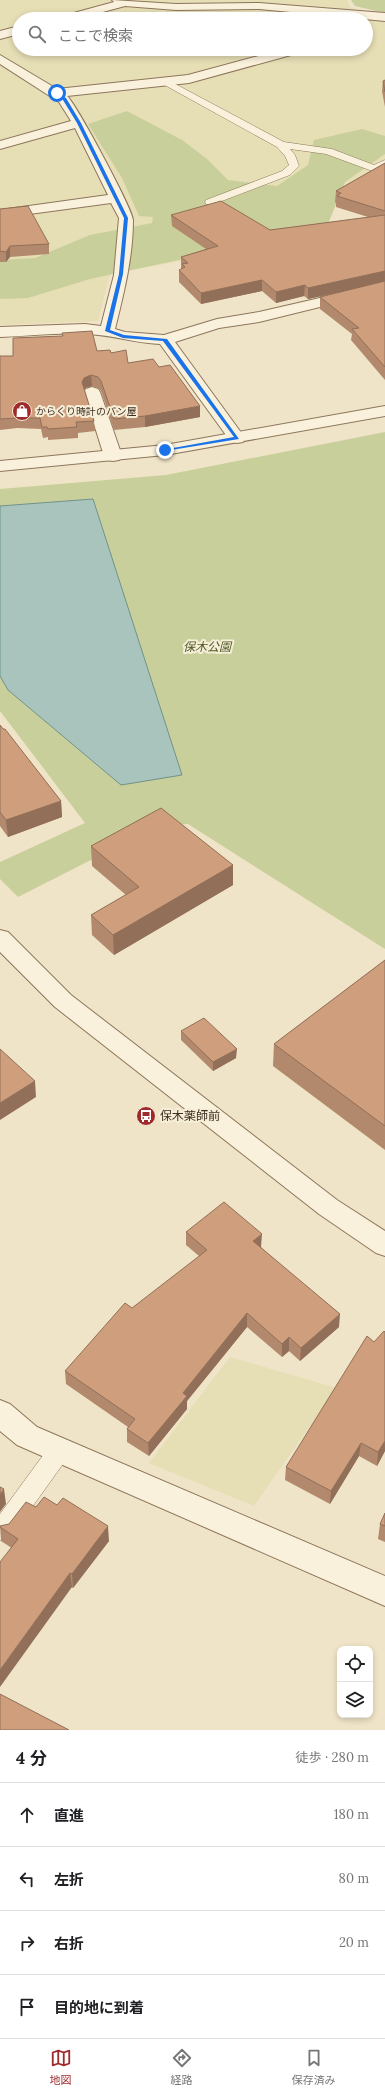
<!DOCTYPE html>
<html lang="ja">
<meta charset="utf-8">
<style>
body{margin:0;font-family:Lora,"Noto Sans JP",serif;background:#f6f6f6;color:#202124}
.controls{position:absolute;right:12px;bottom:12px;display:grid;overflow:hidden;border-radius:8px;box-shadow:0 2px 6px #0003}
.controls button{width:36px;height:36px;display:grid;place-items:center;padding:0;border:0;border-bottom:1px solid #e0e0e0;background:#fff;color:#202124;font:20px sans-serif}
.stop{position:absolute;width:12px;height:12px;margin:-9px;border:3px solid #1a73e8;border-radius:50%;background:#fff}
.stop.end{background:#1a73e8;border-color:#fff;box-shadow:0 1px 4px #0008}
.list{margin:0;padding:0;list-style:none}
h2{display:flex;justify-content:space-between;align-items:center;height:52px;margin:0;padding:0 16px;font-size:17px}
h2 small{font-size:13px;font-weight:400;color:#757577}
.list li{display:grid;grid-template-columns:26px 1fr auto;gap:12px;align-items:center;box-sizing:border-box;height:64px;padding:0 16px;border-top:1px solid #e0e0e0}
.list b{display:block;font-size:15px;white-space:nowrap}
.list em{font-size:13px;font-style:normal;color:#757577}
.icon{flex:none;width:22px;height:22px;fill:none;stroke:currentColor;stroke-width:2;stroke-linecap:round;stroke-linejoin:round}
.map{position:relative;flex:none;width:385px;height:1730px;overflow:hidden}
.search{position:absolute;background:#fff;box-shadow:0 2px 6px #0003;left:12px;right:12px;top:12px;height:44px;display:flex;align-items:center;gap:10px;box-sizing:border-box;padding:0 14px;border-radius:22px;color:#757577;font-size:15px}
.sheet{height:308px;background:#fff}
nav{display:flex;justify-content:space-around;align-items:center;box-sizing:border-box;height:56px;border-top:1px solid #e0e0e0;background:#fff;font-size:11px;color:#757577}
nav a{display:grid;justify-items:center;gap:2px}
nav .on{color:#9e2a2b}
.map>svg:first-child{display:block}
.farmland{fill:#e6deb5;fill-rule:evenodd}
.green{fill:#c9cf9b}
.water{fill:#a9c4bc;stroke:#6f938a}
.lines{fill:none;stroke-linecap:round;stroke-linejoin:round}
.service-casing{stroke:#8d765c;stroke-width:1}
.minor-casing{stroke:#8d765c;stroke-width:2}
.tertiary-casing{stroke:#8d765c;stroke-width:2}
.service{fill:#faf1dc;fill-rule:evenodd}
.minor{fill:#faf1dc;fill-rule:evenodd}
.tertiary{fill:#faf1dc;fill-rule:evenodd}
.wall{fill:#b2896c}
.shaded-wall{fill:#916f58}
.building{fill:#cf9f7d;stroke:#916f58}
.route{fill:#1a73e8}
.labels{text-anchor:middle;stroke-width:4;stroke-linejoin:round;paint-order:stroke}
.far-poi-label{font-size:10px;fill:#3d2e20;stroke:#f7eed8;text-anchor:start}
.park-label{font-size:12px;font-style:italic;fill:#4d5a26;stroke:#f7eed8}
.poi-label{font-size:12px;fill:#3d2e20;stroke:#f7eed8;text-anchor:start}
</style>
<div class="map">
<svg width="385" height="1730" viewBox="0 0 385 1730">
<rect width="100%" height="100%" fill="#f0e4c8"/>
<g class="farmland">
<path d="M0,0h347l4,8 34,7v148l-19,14 -163,80 -93,17 -12,47 -98,4zM19,19h347v30h-347z"/>
<polygon points="230,1357 337,1388 254,1506 149,1463"/>
</g>
<g class="green">
<polygon points="351,0 385,0 385,13 355,6"/>
<polygon points="127,111 182,140 207,159 228,180 277,186 308,165 314,140 362,129 385,136 385,154 345,182 328,224 188,258 90,279 28,298 0,299 0,260 35,258 90,235 152,223 153,217 139,216 122,178 88,124"/>
<polygon points="385,432 385,949 188,824 158,826 18,897 0,879 0,862 85,823 0,711 0,489 166,475"/>
</g>
<polygon class="water" points="93,499 182,775 121,785 8,690 0,676 0,506"/>
<g class="lines">
<g class="service-casing">
<g id="service">
<polygon points="164,78 284,142 332,149 374,165 385,160 385,167 375,172 326,154 290,149 295,155 299,166 290,175 214,204 206,204 205,202 206,200 282,171 289,165 285,156 277,147 161,83 161,79"/>
<polygon points="60,1440 68,1443 71,1450 68,1457 10,1538 0,1540 0,1514 52,1443"/>
</g>
</g>
<g class="minor-casing">
<g id="minor">
<polygon points="112,0 176,4 259,3 385,13 385,21 259,9 176,10 125,6 77,19 57,19 59,17 114,2"/>
<polygon points="19,26 19,34 0,39 0,31"/>
<path d="M284,49h20l-2,3 -113,31 -122,13c10,9 66,114 66,124 0,37 -9,73 -18,109l10,3 39,3 53,-16 42,-7 126,-29v8l-126,31 -40,6 -44,14 70,96 -2,4 -6,1 -6,-1 -71,-98c-25,-1 -48,-9 -73,-10 -29,-2 -58,2 -87,3v-10l85,-3 16,2 13,-51 5,-57 -8,-15 -111,15v-8l108,-15 -33,-67 -75,21v-8l71,-20 -12,-19 -59,-38v-9l57,34 131,-14z"/>
<polygon points="92,387 98,389 100,392 122,456 119,460 113,461 107,460 104,456 84,392 86,389"/>
<polygon points="0,1400 10,1404 37,1427 385,1576 385,1606 17,1445 0,1431"/>
</g>
</g>
<g class="tertiary-casing">
<g id="tertiary">
<polygon points="385,406 385,416 165,455 0,471 0,461 165,445"/>
<polygon points="0,930 8,932 71,995 337,1200 385,1231 385,1256 376,1253 319,1214 55,1007 0,952"/>
</g>
</g>
<use href="#service" class="service"/>
<use href="#minor" class="minor"/>
<use href="#tertiary" class="tertiary"/>
</g>
<g class="wall">
<polygon points="385,80 385,107 382,91 383,81"/>
<polygon points="385,163 385,380 351,340 352,334 320,309 320,297 350,290 308,299 304,296 276,303 262,291 201,304 179,282 179,270 182,269 181,268 181,257 206,249 172,226 171,215 270,230 368,217 336,207 336,203 335,202 336,191"/>
<polygon points="0,209 49,244 49,254 10,257 6,262 0,262"/>
<polygon points="62,333 97,351 111,353 128,363 159,367 200,406 200,417 145,427 114,430 101,391 98,388 92,386 85,388 84,389 94,421 95,431 78,433 78,438 48,440 48,437 43,438 41,429 17,428 0,430 0,356 13,356 62,336"/>
<polygon points="0,725 61,801 62,817 8,837 0,826"/>
<polygon points="91,846 233,865 233,885 114,955 92,935 91,915 126,895 92,866"/>
<polygon points="385,960 385,1150 273,1066 274,1044"/>
<polygon points="181,1031 236,1058 213,1071 181,1040"/>
<polygon points="186,1232 261,1247 339,1327 300,1361 289,1351 282,1357 247,1327 187,1401 187,1409 149,1456 127,1442 127,1429 128,1427 66,1384 65,1371 199,1256 186,1245"/>
<polygon points="385,1332 385,1451 377,1466 359,1456 330,1504 285,1480 286,1467 374,1342"/>
<polygon points="36,1507 109,1541 73,1588 1,1541 0,1526 9,1524"/>
<polygon points="385,1513 385,1542 378,1539 380,1524"/>
</g>
<g class="shaded-wall">
<polygon points="10,246 10,257 6,262 6,252"/>
<polygon points="385,271 385,282 308,299 308,288"/>
<polygon points="262,280 262,291 201,304 201,293"/>
<polygon points="305,285 304,296 276,303 276,292"/>
<polygon points="91,375 92,386 85,388 83,392 82,382 84,378"/>
<polygon points="200,406 200,417 145,427 145,416"/>
<polygon points="61,801 62,817 8,837 6,820"/>
<polygon points="233,865 233,885 114,955 113,935"/>
<polygon points="237,1049 236,1058 213,1071 213,1062"/>
<polygon points="35,1081 36,1097 0,1120 0,1103"/>
<polygon points="262,1234 261,1247 252,1254 253,1241"/>
<polygon points="247,1313 247,1327 187,1401 187,1409 149,1456 148,1443 183,1393"/>
<polygon points="340,1314 339,1327 300,1361 301,1348"/>
<polygon points="289,1337 289,1351 282,1357 282,1344"/>
<polygon points="385,1441 385,1451 377,1466 378,1452"/>
<polygon points="361,1443 359,1456 330,1504 331,1491"/>
<polygon points="4,1489 6,1504 0,1512 0,1494"/>
<polygon points="108,1526 109,1541 73,1588 72,1574"/>
<polygon points="70,1573 72,1587 0,1687 0,1670"/>
</g>
<g class="building">
<polygon points="385,80 385,92 383,81"/>
<polygon points="385,163 385,211 337,196 341,193 336,191"/>
<polygon points="221,201 270,230 385,215 385,271 308,288 305,285 276,292 262,280 201,293 179,270 185,267 182,264 188,263 181,257 218,246 171,215"/>
<polygon points="28,206 49,244 10,246 6,252 0,251 0,209"/>
<polygon points="385,281 385,367 352,329 359,328 320,297"/>
<polygon points="92,331 97,351 110,350 111,353 126,350 128,363 153,359 159,367 170,365 200,406 145,416 114,419 101,381 98,377 91,375 84,378 82,382 94,421 76,422 77,427 48,429 47,427 42,427 40,418 16,418 0,419 0,356 13,356 13,338 63,336 62,333"/>
<polygon points="0,725 3,729 5,729 61,801 6,820 0,812"/>
<polygon points="161,808 233,865 113,935 91,915 139,887 91,846"/>
<polygon points="385,960 385,1126 274,1044"/>
<polygon points="204,1018 237,1049 213,1062 181,1031"/>
<polygon points="0,1049 35,1081 0,1103"/>
<polygon points="224,1202 262,1234 253,1241 340,1314 301,1348 289,1337 282,1344 247,1313 183,1393 187,1396 148,1443 127,1429 135,1419 65,1371 125,1303 132,1308 207,1250 186,1232"/>
<polygon points="384,1331 385,1332 385,1441 378,1452 361,1443 331,1491 286,1467 367,1336 374,1342"/>
<polygon points="0,1487 4,1489 0,1494"/>
<polygon points="44,1497 57,1505 63,1498 108,1526 72,1574 70,1573 0,1670 0,1562 18,1539 0,1527 0,1526 9,1524 26,1502 36,1507"/>
<polygon points="385,1513 385,1526 380,1524"/>
<polygon points="0,1694 69,1730 0,1730"/>
</g>
<polygon class="route" points="56,92 66,98 81,123 128,218 123,274 110,330 124,335 167,339 239,439 165,451 162,450 234,437 163,341 123,338 105,331 119,274 124,218 77,123 63,100"/>
<defs>
<g id="shop-disc" transform="scale(1)"><circle r="9.5" fill="#9e2a2b" stroke="#f7eed8"/><path d="M-5-2.5h2.3a2.7 3.5 0 0 1 5.4 0H5L5.5 6h-11ZM-1.5-2.5h3a1.5 2.3 0 0 0-3 0Z" fill="#fff"/></g>
<g id="bus-disc" transform="scale(1)"><circle r="9.5" fill="#9e2a2b" stroke="#f7eed8"/><path d="M-5-6H5V4H4V6H2V4H-2V6H-4V4H-5ZM-3.5-4V0h7V-4ZM-3.5 1.2v1.5H-2V1.2ZM2 1.2v1.5H3.5V1.2Z" fill="#fff"/></g>
</defs>
<g fill-rule="evenodd">
<use href="#shop-disc" x="22" y="411"/>
<use href="#bus-disc" x="146" y="1116"/>
</g>
<g class="labels">
<g class="far-poi-label">
<text x="36" y="415">からくり時計のパン屋</text>
</g>
<g class="park-label">
<text x="207" y="651">保木公園</text>
</g>
<g class="poi-label">
<text x="160" y="1120">保木薬師前</text>
</g>
</g>
</svg>
<div class="controls">
<button><svg class="icon" aria-label="locate" viewBox="0 0 24 24"><circle cx="12" cy="12" r="6"/><path d="M12 2v4M12 18v4M2 12h4M18 12h4"/></svg></button>
<button><svg class="icon" aria-label="layers" viewBox="0 0 24 24"><path d="M12 4l9 5-9 5-9-5zM3 14l9 5 9-5"/></svg></button>
</div>
<div class="stop" style="left:57px;top:93px"></div>
<div class="stop end" style="left:165px;top:450px"></div>
<div class="search"><svg class="icon" aria-label="search" viewBox="0 0 24 24"><circle cx="10" cy="10" r="6"/><path d="M15 15l6 6"/></svg>ここで検索</div>
</div>
<section class="sheet">
<h2>4 分<small>徒歩 · 280 m</small></h2>
<ul class="list">
<li><svg class="icon" aria-label="ahead" viewBox="0 0 24 24"><path d="M12 20V5M6 11l6-6 6 6"/></svg><div><b>直進</b></div><em>180 m</em></li>
<li><svg class="icon" aria-label="left" viewBox="0 0 24 24"><path d="M17 20v-9H6M10 6l-5 5 5 5"/></svg><div><b>左折</b></div><em>80 m</em></li>
<li><svg class="icon" aria-label="right" viewBox="0 0 24 24"><path d="M7 20v-9h11M14 6l5 5-5 5"/></svg><div><b>右折</b></div><em>20 m</em></li>
<li><svg class="icon" aria-label="arrive" viewBox="0 0 24 24"><path d="M6 21V4h12l-3 4 3 4H6"/></svg><div><b>目的地に到着</b></div></li>
</ul>
</section>
<nav>
<a class="on"><svg class="icon" aria-label="map" viewBox="0 0 24 24"><path d="M3 6l6-2 6 2 6-2v14l-6 2-6-2-6 2zM9 4v14M15 6v14"/></svg>地図</a>
<a><svg class="icon" aria-label="directions" viewBox="0 0 24 24"><path d="M12 3l9 9-9 9-9-9zM9 14v-3h6M13 9l2 2-2 2"/></svg>経路</a>
<a><svg class="icon" aria-label="saved" viewBox="0 0 24 24"><path d="M7 4h10v16l-5-4-5 4z"/></svg>保存済み</a>
</nav>
